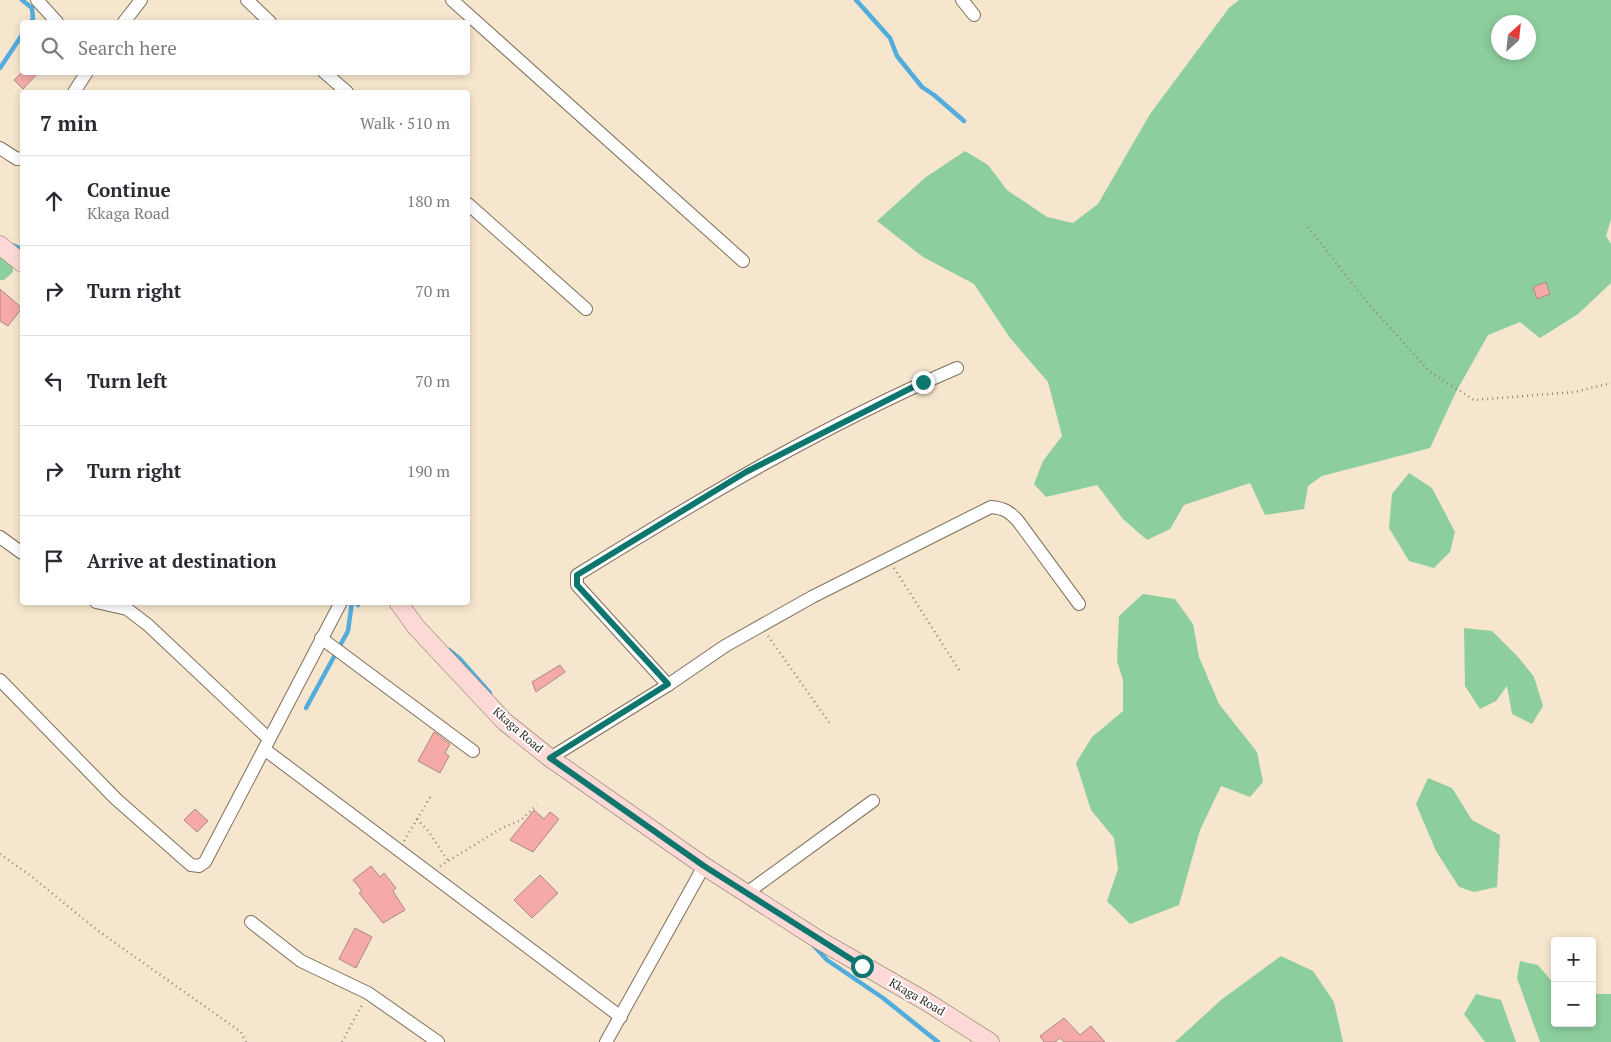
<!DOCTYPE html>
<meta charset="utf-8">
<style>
body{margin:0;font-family:"PT Serif",serif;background:#f7f7f7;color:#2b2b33}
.controls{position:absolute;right:15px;bottom:15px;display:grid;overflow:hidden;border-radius:5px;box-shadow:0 2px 8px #0003}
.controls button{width:45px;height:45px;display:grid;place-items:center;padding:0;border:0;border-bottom:1px solid #e1e1e2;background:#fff;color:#2b2b33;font:25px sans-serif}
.compass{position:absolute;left:1491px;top:15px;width:45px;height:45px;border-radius:50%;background:#fff;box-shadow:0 2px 8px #0003;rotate:27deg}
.stop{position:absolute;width:15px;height:15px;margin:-11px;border:4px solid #0f766e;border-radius:50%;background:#fff}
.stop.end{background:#0f766e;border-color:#fff;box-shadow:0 1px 5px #0008}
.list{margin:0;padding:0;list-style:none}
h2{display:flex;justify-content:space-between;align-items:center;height:65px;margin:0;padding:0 20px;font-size:21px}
h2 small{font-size:16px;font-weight:400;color:#7c7c81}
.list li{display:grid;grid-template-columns:32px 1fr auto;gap:15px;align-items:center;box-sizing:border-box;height:90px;padding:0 20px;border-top:1px solid #e1e1e2}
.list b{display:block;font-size:19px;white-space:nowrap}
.list p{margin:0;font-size:16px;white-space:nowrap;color:#7c7c81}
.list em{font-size:16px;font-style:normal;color:#7c7c81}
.icon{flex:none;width:28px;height:28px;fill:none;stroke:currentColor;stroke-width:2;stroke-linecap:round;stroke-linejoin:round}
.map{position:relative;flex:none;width:1611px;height:1042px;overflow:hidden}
.search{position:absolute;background:#fff;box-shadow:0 2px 8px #0003;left:20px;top:20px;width:450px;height:55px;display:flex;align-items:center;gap:12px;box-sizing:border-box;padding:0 18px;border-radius:5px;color:#7c7c81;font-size:19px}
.panel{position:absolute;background:#fff;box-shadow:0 2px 8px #0003;left:20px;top:90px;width:450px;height:515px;border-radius:5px}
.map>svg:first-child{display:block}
.green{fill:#8dce9d;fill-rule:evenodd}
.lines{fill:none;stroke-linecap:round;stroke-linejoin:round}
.stream{stroke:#52addc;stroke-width:4.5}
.building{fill:#f5aaa8;stroke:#a88a89}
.street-casing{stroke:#7e705b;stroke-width:14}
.secondary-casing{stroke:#7e705b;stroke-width:19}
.path{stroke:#928776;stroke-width:2.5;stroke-dasharray:1 4;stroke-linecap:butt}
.street{stroke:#fff;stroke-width:12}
.secondary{stroke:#fcd9d6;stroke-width:18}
.route{stroke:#0f766e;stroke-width:6}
.labels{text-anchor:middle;stroke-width:4;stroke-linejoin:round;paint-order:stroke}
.street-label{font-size:12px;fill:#322c23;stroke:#fff}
</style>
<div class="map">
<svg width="1611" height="1042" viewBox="0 0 1611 1042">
<rect width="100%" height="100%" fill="#f6e6ce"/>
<g class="green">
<path d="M1239,0h372v219l-5,17 5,8v39l-33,31 -38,24 -20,-16 -32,13 -32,57 -26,56 -108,28 -14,10 -4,23 -39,6 -15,-32 -66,22 -14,24 -23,11 -24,-21 -26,-34 -51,12 -12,-13 9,-23 19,-25 -14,-54 -38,-44 -36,-54 -51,-27 -46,-36 49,-44 39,-26 23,14 19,25 40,27 26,6 25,-19 52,-90 79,-106zM1498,22h30v30h-30z"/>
<polygon points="0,254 12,260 13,272 4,280 0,280"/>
<polygon points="1409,473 1432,488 1455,532 1450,552 1434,568 1409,561 1389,528 1392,494"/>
<polygon points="1143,594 1175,599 1193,624 1199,657 1219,704 1257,752 1263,782 1250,797 1221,786 1200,830 1179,905 1130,924 1107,901 1118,869 1114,838 1091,810 1076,763 1092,737 1123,711 1123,680 1117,661 1119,616"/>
<polygon points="1464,628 1492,631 1519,658 1534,677 1543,706 1532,724 1512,714 1507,686 1496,701 1480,709 1465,686"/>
<polygon points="1428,778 1452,788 1472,820 1500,835 1497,887 1474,892 1459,887 1436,851 1416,804"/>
<polygon points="1281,956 1313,971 1334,1002 1343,1042 1175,1042 1221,1000"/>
<polygon points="1520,961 1538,965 1555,985 1555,1023 1592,1023 1592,994 1611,994 1611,1042 1540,1042 1517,978"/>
<polygon points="1476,994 1501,1000 1516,1042 1485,1042 1464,1014"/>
</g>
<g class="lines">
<g class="stream">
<polyline points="22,0 32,8 33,19 31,22"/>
<polyline points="856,0 890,38 897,56 922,87 934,95 964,121"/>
<polyline points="0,68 22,35"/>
<polyline points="12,245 22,249"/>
<polyline points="358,605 359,602"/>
<polyline points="449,650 459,658 490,693"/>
<polyline points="306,708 348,631 352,602"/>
<polyline points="814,946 827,960 883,998 938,1042"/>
</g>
</g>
<g class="building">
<polygon points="22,72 39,72 23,89 14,80"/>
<polygon points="1546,282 1550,294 1537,299 1533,287"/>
<polygon points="0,289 22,308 8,326 0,321"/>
<polygon points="560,665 565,672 536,692 532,682"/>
<polygon points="434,732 450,744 445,753 449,756 440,773 418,761"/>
<polygon points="195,809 208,821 197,832 184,820"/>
<polygon points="534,810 544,819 550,812 559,819 533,852 510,840"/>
<polygon points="371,866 380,877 384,873 396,888 393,891 405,910 383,923 359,893 362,891 353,880"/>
<polygon points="540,875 558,893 532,918 514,900"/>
<polygon points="355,928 372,937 356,968 339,959"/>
<polygon points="1064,1018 1080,1035 1091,1026 1105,1042 1064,1042 1060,1038 1055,1042 1044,1042 1040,1036"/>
</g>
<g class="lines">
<g class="street-casing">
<g id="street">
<polyline points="37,0 57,22"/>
<polyline points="247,0 270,22"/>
<polyline points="452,0 743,261"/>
<polyline points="962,0 974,15"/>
<polyline points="124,22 141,0"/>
<polyline points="324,72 347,92"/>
<polyline points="74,92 87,72"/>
<polyline points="0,148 17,159 22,158"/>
<polyline points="468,204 586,309"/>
<polyline points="0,537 22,553"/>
<polyline points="96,602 127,609 148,625 269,739"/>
<polyline points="321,638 473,751"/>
<polyline points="0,680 116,799 191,865 199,866 205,862 341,602"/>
<path d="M668,685l-91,-100v-10c123,-76 247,-150 380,-207"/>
<polyline points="264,749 621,1017"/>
<path d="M550,758l118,-73 57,-39 87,-49 179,-90c13,1 19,5 27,14l61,83"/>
<polyline points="748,892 873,801"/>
<polyline points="251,922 301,961 368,993 438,1042"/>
<polyline points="606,1042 704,866"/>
</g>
</g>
<g class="secondary-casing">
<g id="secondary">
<polyline points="0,245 22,263"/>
<polyline points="398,602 416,627 505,722 550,758 704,866 819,940 927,1002 990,1042"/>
</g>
</g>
<g class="path">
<polyline points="1308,227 1366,301 1430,372 1474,400 1575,392 1611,383"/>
<polyline points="894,568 961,673"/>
<polyline points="768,636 831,725"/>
<polyline points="417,819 429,832 448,861"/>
<polyline points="404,841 432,794"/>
<polyline points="0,854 31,876 97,930 241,1032 246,1042"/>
<polyline points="440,866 502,828 521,820 537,805"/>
<polyline points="342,1042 362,1005"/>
</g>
<use href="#street" class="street"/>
<use href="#secondary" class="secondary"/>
</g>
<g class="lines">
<polyline class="route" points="862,966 704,866 550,758 668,684 577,585 577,575 746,472 923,382"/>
</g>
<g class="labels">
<g class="street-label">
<text transform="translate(518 730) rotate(41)" y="4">Kkaga Road</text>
<text transform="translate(917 997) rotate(30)" y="4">Kkaga Road</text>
</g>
</g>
</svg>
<div class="controls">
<button>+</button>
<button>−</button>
</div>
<svg class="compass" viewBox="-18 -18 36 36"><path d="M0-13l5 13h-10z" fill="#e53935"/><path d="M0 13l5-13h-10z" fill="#7c7c81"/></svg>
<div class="stop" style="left:862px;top:966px"></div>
<div class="stop end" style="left:923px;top:382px"></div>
<div class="search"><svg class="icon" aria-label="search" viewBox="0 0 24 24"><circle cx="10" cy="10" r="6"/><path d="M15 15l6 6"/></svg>Search here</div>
<section class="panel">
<h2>7 min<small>Walk · 510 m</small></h2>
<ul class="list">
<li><svg class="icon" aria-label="ahead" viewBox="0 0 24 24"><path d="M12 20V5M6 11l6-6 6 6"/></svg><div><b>Continue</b><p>Kkaga Road</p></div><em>180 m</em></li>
<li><svg class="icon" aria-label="right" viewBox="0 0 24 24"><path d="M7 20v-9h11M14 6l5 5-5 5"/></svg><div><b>Turn right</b></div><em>70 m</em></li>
<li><svg class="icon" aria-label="left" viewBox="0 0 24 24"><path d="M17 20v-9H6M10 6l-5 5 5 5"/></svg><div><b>Turn left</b></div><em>70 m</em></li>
<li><svg class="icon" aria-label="right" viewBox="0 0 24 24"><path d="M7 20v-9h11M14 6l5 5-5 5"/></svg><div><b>Turn right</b></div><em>190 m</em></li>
<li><svg class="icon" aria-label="arrive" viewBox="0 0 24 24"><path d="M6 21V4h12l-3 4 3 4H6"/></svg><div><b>Arrive at destination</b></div></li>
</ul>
</section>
</div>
